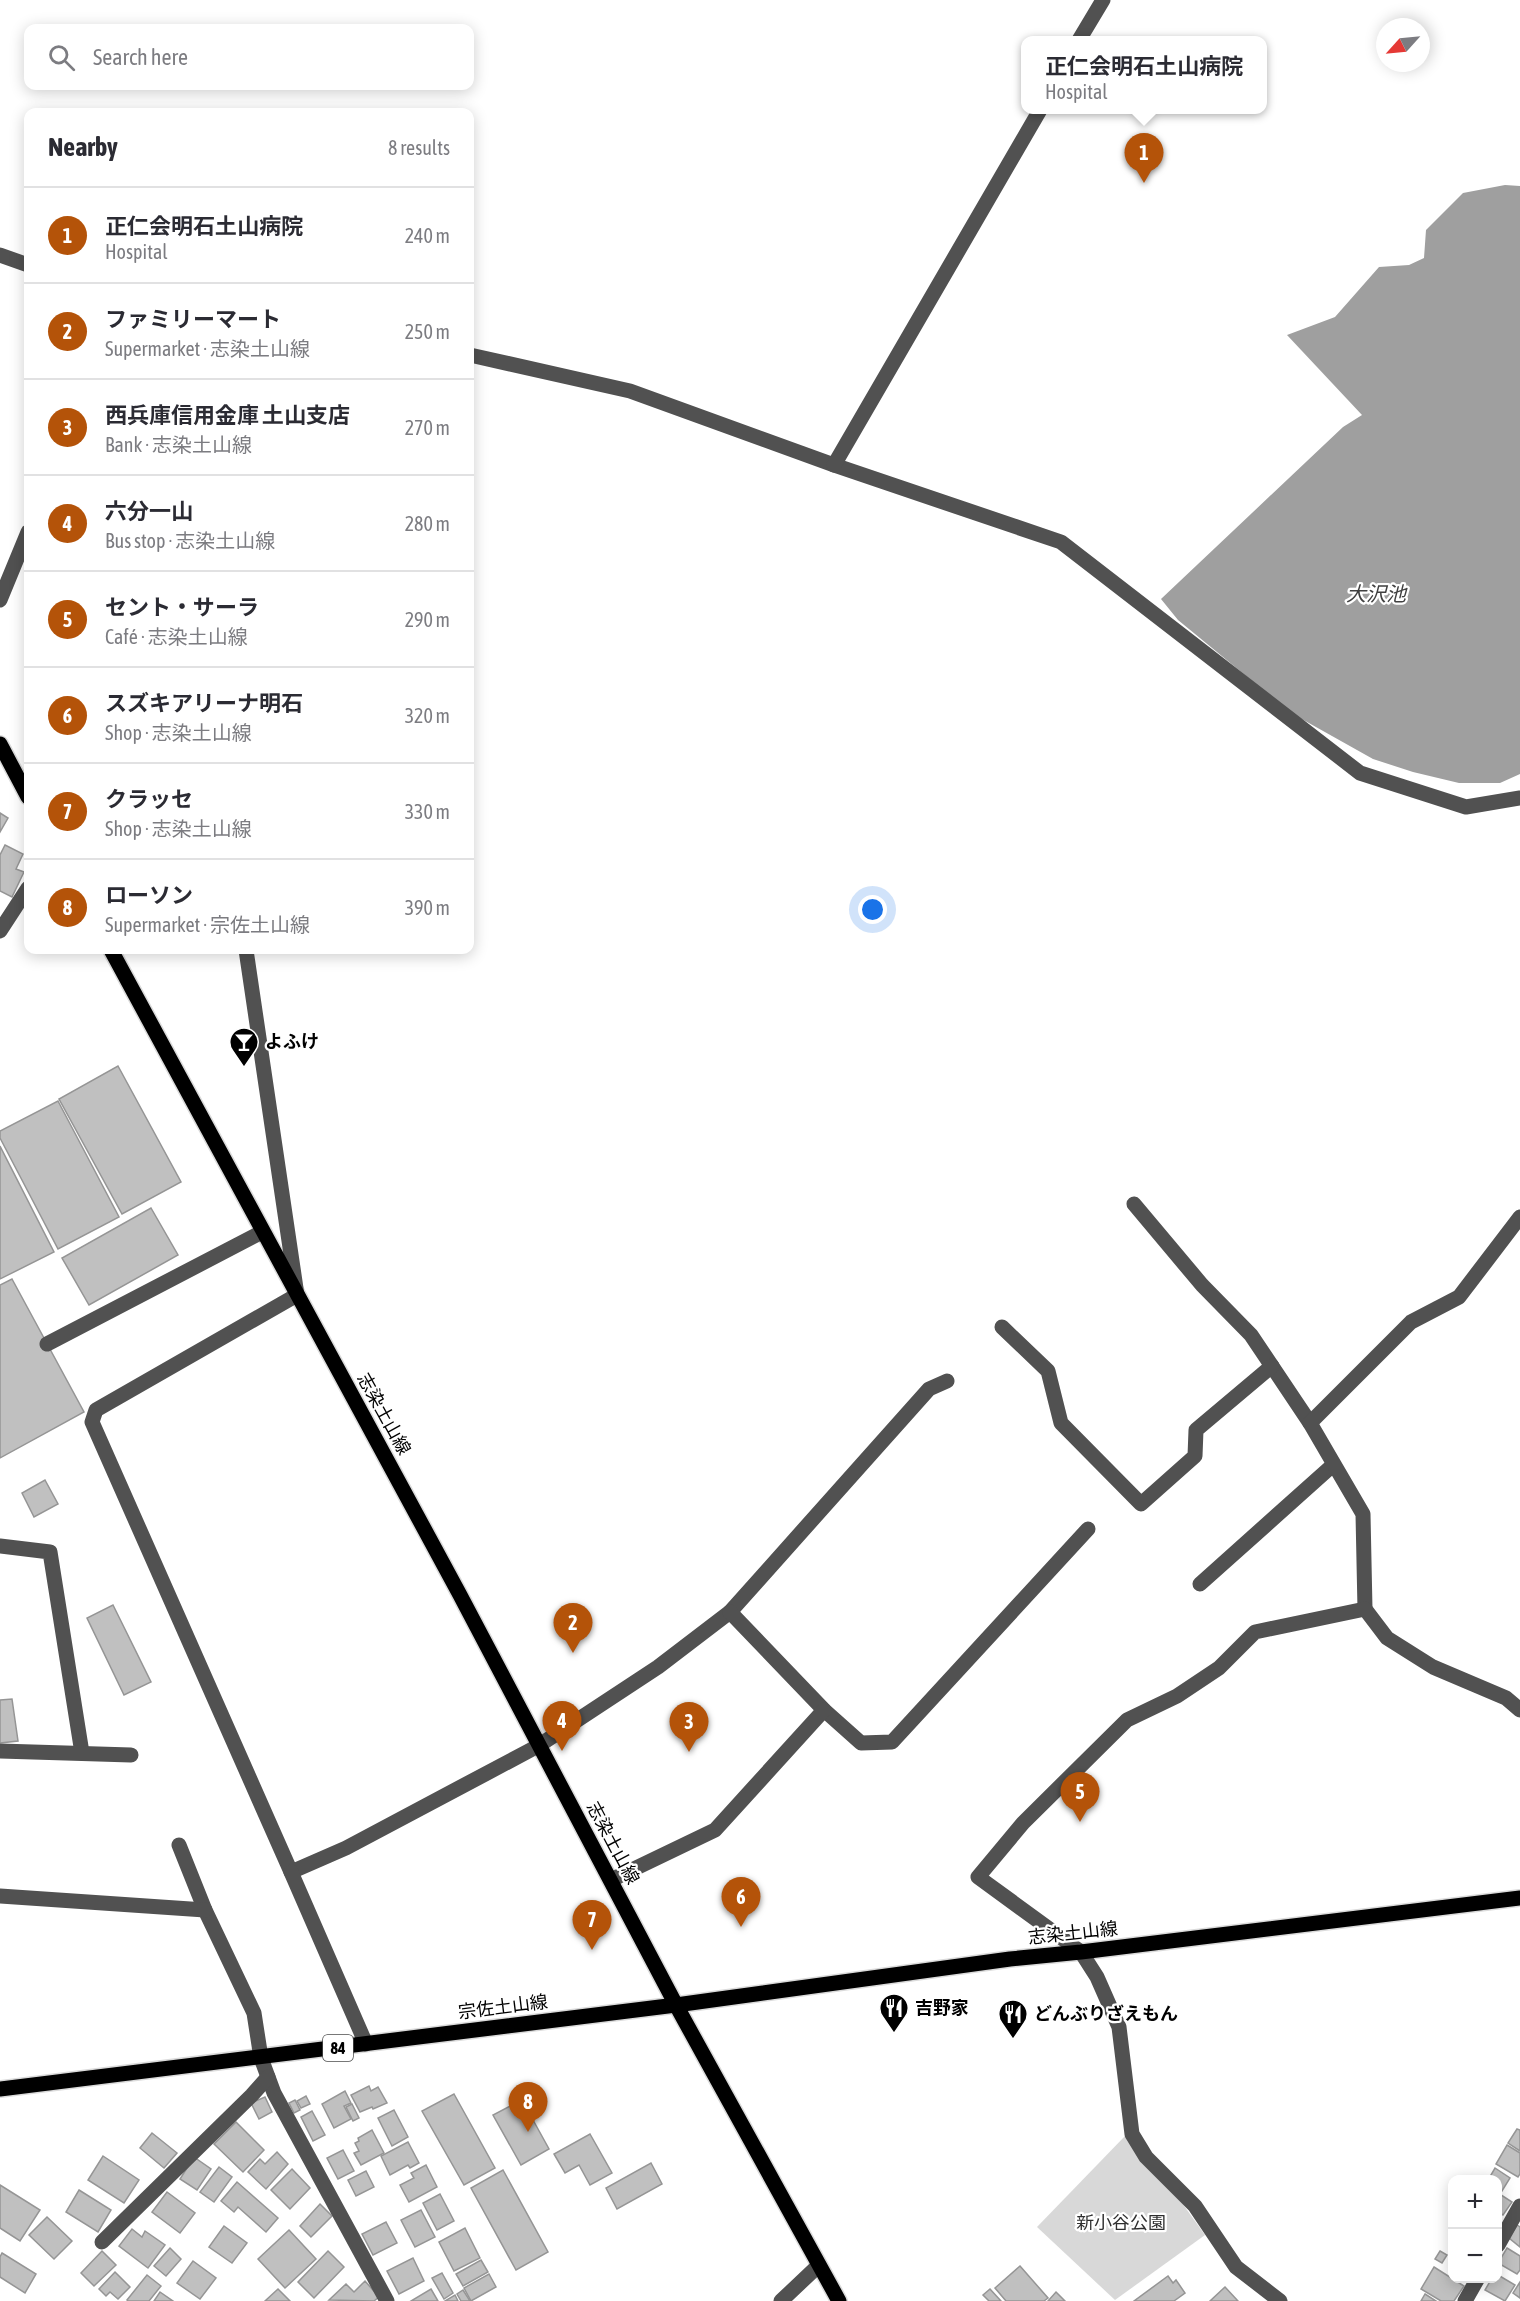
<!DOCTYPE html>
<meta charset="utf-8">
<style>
body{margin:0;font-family:"Asap Condensed","Noto Sans JP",sans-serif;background:#f2f2f3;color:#2b2b33}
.controls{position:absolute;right:18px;bottom:18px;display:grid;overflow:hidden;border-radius:12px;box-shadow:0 3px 15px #0003}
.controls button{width:54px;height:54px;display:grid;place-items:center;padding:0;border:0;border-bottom:2px solid #e1e1e2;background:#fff;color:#2b2b33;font:30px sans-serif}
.compass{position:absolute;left:1376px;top:18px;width:54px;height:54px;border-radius:50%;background:#fff;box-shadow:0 3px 15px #0003;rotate:243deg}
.you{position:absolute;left:873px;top:910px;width:21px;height:21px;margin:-15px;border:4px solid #fff;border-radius:50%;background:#1a73e8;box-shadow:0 0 0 9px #1a73e833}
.badge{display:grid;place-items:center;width:39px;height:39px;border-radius:50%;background:#b45309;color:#fff;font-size:20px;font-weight:700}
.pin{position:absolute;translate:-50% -50px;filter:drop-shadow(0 2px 3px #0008)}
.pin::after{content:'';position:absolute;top:32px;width:21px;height:18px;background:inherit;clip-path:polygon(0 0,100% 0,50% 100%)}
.popup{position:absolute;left:1021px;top:36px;width:246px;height:78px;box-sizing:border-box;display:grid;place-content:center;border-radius:12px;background:#fff;filter:drop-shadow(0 2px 4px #0005);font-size:20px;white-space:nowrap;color:#7c7c81}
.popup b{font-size:22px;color:#2b2b33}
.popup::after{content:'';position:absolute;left:50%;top:100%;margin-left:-12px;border:12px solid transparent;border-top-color:#fff}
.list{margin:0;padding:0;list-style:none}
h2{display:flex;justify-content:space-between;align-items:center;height:78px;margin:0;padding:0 24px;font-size:26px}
h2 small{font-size:20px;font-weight:400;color:#7c7c81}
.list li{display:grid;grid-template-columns:39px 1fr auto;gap:18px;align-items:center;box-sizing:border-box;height:96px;padding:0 24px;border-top:2px solid #e1e1e2}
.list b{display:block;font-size:22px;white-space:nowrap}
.list p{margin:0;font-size:20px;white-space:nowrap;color:#7c7c81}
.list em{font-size:20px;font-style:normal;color:#7c7c81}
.icon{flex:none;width:33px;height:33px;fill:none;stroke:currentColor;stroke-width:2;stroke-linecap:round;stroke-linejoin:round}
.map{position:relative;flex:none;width:1520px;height:2301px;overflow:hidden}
.search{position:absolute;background:#fff;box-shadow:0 3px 15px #0003;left:24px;top:24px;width:450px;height:66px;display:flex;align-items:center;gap:15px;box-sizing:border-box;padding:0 21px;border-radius:12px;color:#7c7c81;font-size:22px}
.panel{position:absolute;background:#fff;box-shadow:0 3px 15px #0003;left:24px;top:108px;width:450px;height:846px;border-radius:12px}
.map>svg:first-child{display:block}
.green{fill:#d8d8d8}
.water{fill:#9f9f9f}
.building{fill:#c0c0c0;stroke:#959595;stroke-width:1.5}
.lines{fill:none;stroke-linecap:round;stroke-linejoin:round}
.major-casing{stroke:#dbdbdb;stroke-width:18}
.minor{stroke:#515151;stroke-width:15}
.major{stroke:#000;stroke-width:15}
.labels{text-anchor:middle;stroke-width:4.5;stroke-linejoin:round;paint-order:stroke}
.shield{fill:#fff;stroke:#4c4c4c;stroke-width:1.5}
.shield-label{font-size:16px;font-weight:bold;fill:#000}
.poi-label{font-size:18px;font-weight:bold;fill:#000;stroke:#fff;text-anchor:start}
.street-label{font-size:18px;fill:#000;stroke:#fff}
.park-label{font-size:18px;fill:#2f2f2f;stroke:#fff}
.water-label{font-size:20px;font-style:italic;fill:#404040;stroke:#fff}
</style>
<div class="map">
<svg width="1520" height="2301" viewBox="0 0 1520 2301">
<rect width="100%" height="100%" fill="#fff"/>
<polygon class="green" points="1126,2135 1182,2203 1205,2235 1115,2300 1037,2227"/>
<polygon class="water" points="1505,185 1520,186 1520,774 1500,783 1459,783 1413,772 1373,759 1291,713 1178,620 1161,599 1343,427 1362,415 1287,335 1335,317 1379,267 1409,265 1424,258 1426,230 1463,193"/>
<g class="building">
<polygon points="0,813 8,818 0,832"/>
<polygon points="5,845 23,854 16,869 24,872 12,897 0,891 0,855"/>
<polygon points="118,1066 181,1182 122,1214 59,1099"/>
<polygon points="58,1101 119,1217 58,1249 0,1138 0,1131"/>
<polygon points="0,1146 54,1252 0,1279"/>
<polygon points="151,1208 178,1255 89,1305 62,1258"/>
<polygon points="12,1279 84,1412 0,1458 0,1285"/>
<polygon points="45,1480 58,1504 34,1517 22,1493"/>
<polygon points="113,1605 151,1682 124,1695 87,1618"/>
<polygon points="12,1699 18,1741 0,1743 0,1700"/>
<polygon points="369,2086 371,2091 378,2087 387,2103 373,2109 372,2107 360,2112 351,2095"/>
<polygon points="345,2091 351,2103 344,2106 351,2119 334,2128 322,2104"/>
<polygon points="454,2094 495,2168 464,2185 422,2111"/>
<polygon points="306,2096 310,2104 301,2108 297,2101"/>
<polygon points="265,2097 272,2112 259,2119 251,2103"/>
<polygon points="295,2100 300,2110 294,2113 289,2103"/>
<polygon points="522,2100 549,2149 521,2165 493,2115"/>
<polygon points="352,2104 359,2118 353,2121 346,2107"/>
<polygon points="394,2110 408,2137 392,2146 378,2118"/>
<polygon points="312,2111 325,2135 313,2141 301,2117"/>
<polygon points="236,2122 264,2150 243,2172 214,2144"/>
<polygon points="1517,2129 1520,2130 1520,2151 1508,2143"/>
<polygon points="372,2130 384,2153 361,2165 354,2153 359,2151 355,2143 359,2141 358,2138"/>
<polygon points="152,2133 177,2153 164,2168 140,2148"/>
<polygon points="590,2134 612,2173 590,2185 579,2165 565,2173 554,2154"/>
<polygon points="408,2142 419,2163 410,2168 408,2165 390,2175 381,2156"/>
<polygon points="1507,2145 1520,2153 1520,2174 1518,2177 1496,2164"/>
<polygon points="343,2150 354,2171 338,2179 327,2158"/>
<polygon points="277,2152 288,2164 266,2189 248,2172 260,2159 265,2164"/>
<polygon points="103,2156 139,2180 124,2203 88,2180"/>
<polygon points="194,2157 211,2169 197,2190 180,2179"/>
<polygon points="651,2163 662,2184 617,2209 606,2188"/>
<polygon points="426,2165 437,2187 409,2202 400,2185 414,2178 411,2173"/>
<polygon points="219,2167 232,2177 214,2202 200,2192"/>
<polygon points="1495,2168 1510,2178 1502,2191 1498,2188 1498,2180 1488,2180"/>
<polygon points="292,2169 310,2188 290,2209 271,2190"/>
<polygon points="503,2170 548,2252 516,2270 471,2188"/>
<polygon points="366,2171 374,2187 356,2196 348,2180"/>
<polygon points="237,2182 278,2218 266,2232 238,2207 234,2212 221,2201"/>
<polygon points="0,2185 40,2210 20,2241 0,2228"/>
<polygon points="79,2190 111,2210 98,2232 66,2212"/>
<polygon points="167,2192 195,2213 180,2233 152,2212"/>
<polygon points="1498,2193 1512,2202 1503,2215 1498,2212"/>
<polygon points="440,2194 454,2221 437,2230 423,2203"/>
<polygon points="320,2204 332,2216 311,2237 300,2226"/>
<polygon points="421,2210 435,2237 415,2247 401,2220"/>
<polygon points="47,2217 72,2241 54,2259 29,2235"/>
<polygon points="386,2222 397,2243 373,2255 362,2234"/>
<polygon points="1517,2225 1520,2227 1520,2247 1509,2238"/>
<polygon points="224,2226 247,2243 232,2263 209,2247"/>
<polygon points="465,2228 480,2258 454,2271 439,2242"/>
<polygon points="132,2229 142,2237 145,2231 165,2245 148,2268 119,2246"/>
<polygon points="289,2230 316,2259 285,2288 258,2259"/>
<polygon points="170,2248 181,2259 166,2276 154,2266"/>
<polygon points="1507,2248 1520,2256 1520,2270 1517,2274 1498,2263"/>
<polygon points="102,2251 116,2265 94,2286 81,2273"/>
<polygon points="328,2251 344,2267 314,2298 298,2282"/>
<polygon points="1440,2251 1447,2255 1442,2263 1435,2259"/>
<polygon points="2,2253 36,2274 25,2293 0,2277 0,2257"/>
<polygon points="413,2258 424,2281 399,2294 387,2271"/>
<polygon points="481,2260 488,2272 463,2286 456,2274"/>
<polygon points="193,2261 216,2278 200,2299 177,2283"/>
<polygon points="1020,2266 1048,2298 1044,2301 1006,2301 995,2288"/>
<polygon points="1434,2267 1464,2286 1454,2301 1441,2301 1421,2289"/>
<polygon points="115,2272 130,2287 118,2299 110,2292 106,2296 99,2289"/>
<polygon points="442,2273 453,2293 444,2299 432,2278"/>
<polygon points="489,2274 496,2287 471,2301 464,2288"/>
<polygon points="147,2275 161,2286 149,2301 128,2301 127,2300"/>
<polygon points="1498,2275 1515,2285 1505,2301 1485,2290 1492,2278 1498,2278"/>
<polygon points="1168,2276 1173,2283 1176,2280 1185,2293 1174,2301 1134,2301"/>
<polygon points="365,2281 379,2297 374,2301 329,2300 346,2284 354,2292"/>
<polygon points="1520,2282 1520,2298 1513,2293"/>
<polygon points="1225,2287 1238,2301 1210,2301"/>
<polygon points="278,2289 290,2301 265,2301"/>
<polygon points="431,2289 438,2301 411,2301"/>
<polygon points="990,2289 1001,2301 989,2301 983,2295"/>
<polygon points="463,2290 470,2301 461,2301 457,2294"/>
<polygon points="160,2292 173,2301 154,2301"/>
<polygon points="1056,2292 1065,2301 1048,2301"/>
<polygon points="1425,2294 1436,2301 1421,2301"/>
<polygon points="455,2295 458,2301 445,2301"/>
</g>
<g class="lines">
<g class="major-casing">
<g id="major">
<polyline points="0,744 28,797"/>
<polyline points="111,950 460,1595 676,2005 839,2301"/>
<polyline points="0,2089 676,2005 1010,1959 1081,1952 1520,1898"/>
</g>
</g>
<g class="minor">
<polyline points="1079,40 1103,0"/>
<polyline points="0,255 28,265"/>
<polyline points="470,355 630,391 834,465 1061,542 1360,773 1466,807 1520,798"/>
<polyline points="834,465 1040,110"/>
<polyline points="0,600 28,532"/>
<polyline points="0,931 28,888"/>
<polyline points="246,950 297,1295 96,1410 92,1422 291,1872 346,1848 538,1746 658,1667 730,1612 929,1389 947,1381"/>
<polyline points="1134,1204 1202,1285 1251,1335 1310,1423"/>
<polyline points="1002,1327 1048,1371 1061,1423 1141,1504 1195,1456 1196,1430 1272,1366"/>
<polyline points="47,1344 262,1232"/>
<polyline points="0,1546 50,1552 82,1753"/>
<polyline points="1200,1584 1333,1465"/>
<polyline points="1365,1609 1363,1514 1310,1423 1411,1322 1459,1297 1520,1217"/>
<polyline points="730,1612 824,1710 861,1743 892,1742 1088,1529"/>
<polyline points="0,1751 131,1755"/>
<polyline points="179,1845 205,1910 254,2013 261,2058 274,2093 387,2301"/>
<polyline points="291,1872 366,2044"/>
<polyline points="611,1880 715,1830 824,1710"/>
<polyline points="0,1896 205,1910"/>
<polyline points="102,2242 252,2095 268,2077"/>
<polyline points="1498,2245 1520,2206"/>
<polyline points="781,2301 818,2266"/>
<polyline points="1280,2301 1236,2267 1195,2206 1146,2157 1132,2134 1119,2027 1097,1977 1081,1952 978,1877 1023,1823 1127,1720 1177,1696 1219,1668 1255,1632 1365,1609 1387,1638 1433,1667 1506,1698 1520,1710"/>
<polyline points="1465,2301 1478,2278"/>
</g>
<use href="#major" class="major"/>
</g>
<defs>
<g id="bar-pin" transform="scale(1.5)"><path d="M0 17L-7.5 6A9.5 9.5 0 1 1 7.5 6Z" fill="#000" stroke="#fff"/><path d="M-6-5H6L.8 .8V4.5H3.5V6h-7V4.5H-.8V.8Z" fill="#fff"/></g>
<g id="restaurant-pin" transform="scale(1.5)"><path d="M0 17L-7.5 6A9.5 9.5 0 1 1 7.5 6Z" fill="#000" stroke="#fff"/><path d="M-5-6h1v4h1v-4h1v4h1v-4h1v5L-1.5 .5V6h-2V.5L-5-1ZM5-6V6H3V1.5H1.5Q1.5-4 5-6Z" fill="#fff"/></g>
</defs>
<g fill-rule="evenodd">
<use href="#bar-pin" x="244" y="1042"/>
<use href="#restaurant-pin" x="894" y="2008"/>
<use href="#restaurant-pin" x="1013" y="2014"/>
</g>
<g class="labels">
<rect class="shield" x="323" y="2035" width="30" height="26" rx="4.5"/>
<g class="shield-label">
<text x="338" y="2054">84</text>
</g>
<g class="poi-label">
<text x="265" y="1048">よふけ</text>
<text x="915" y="2014">吉野家</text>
<text x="1034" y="2020">どんぶりざえもん</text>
</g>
<g class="street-label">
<text transform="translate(384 1414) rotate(61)" y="6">志染土山線</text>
<text transform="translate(613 1843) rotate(62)" y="6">志染土山線</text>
<text transform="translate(1073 1933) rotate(-6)" y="6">志染土山線</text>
<text transform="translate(503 2007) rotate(-7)" y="6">宗佐土山線</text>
</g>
<g class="park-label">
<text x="1121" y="2229">新小谷公園</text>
</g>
<g class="water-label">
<text x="1376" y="601">大沢池</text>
</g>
</g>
</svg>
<div class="controls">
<button>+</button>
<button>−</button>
</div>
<svg class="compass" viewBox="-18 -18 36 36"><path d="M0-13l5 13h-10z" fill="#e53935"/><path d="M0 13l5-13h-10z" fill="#7c7c81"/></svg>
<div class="you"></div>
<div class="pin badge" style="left:1144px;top:183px">1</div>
<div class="popup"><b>正仁会明石土山病院</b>Hospital</div>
<div class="pin badge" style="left:573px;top:1653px">2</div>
<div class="pin badge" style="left:689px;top:1752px">3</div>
<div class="pin badge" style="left:562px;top:1751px">4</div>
<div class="pin badge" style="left:1080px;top:1822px">5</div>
<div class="pin badge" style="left:741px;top:1927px">6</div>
<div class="pin badge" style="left:592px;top:1950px">7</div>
<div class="pin badge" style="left:528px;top:2132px">8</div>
<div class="search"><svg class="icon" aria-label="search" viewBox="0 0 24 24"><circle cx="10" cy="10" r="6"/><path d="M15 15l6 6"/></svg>Search here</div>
<section class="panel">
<h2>Nearby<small>8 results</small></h2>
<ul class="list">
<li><span class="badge">1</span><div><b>正仁会明石土山病院</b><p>Hospital</p></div><em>240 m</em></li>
<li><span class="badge">2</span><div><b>ファミリーマート</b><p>Supermarket · 志染土山線</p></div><em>250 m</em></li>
<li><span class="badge">3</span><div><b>西兵庫信用金庫 土山支店</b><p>Bank · 志染土山線</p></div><em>270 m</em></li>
<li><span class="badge">4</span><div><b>六分一山</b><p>Bus stop · 志染土山線</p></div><em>280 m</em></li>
<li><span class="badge">5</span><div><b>セント・サーラ</b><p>Café · 志染土山線</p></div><em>290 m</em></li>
<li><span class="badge">6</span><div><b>スズキアリーナ明石</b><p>Shop · 志染土山線</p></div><em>320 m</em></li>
<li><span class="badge">7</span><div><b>クラッセ</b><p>Shop · 志染土山線</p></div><em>330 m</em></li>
<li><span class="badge">8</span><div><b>ローソン</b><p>Supermarket · 宗佐土山線</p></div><em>390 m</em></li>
</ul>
</section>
</div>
